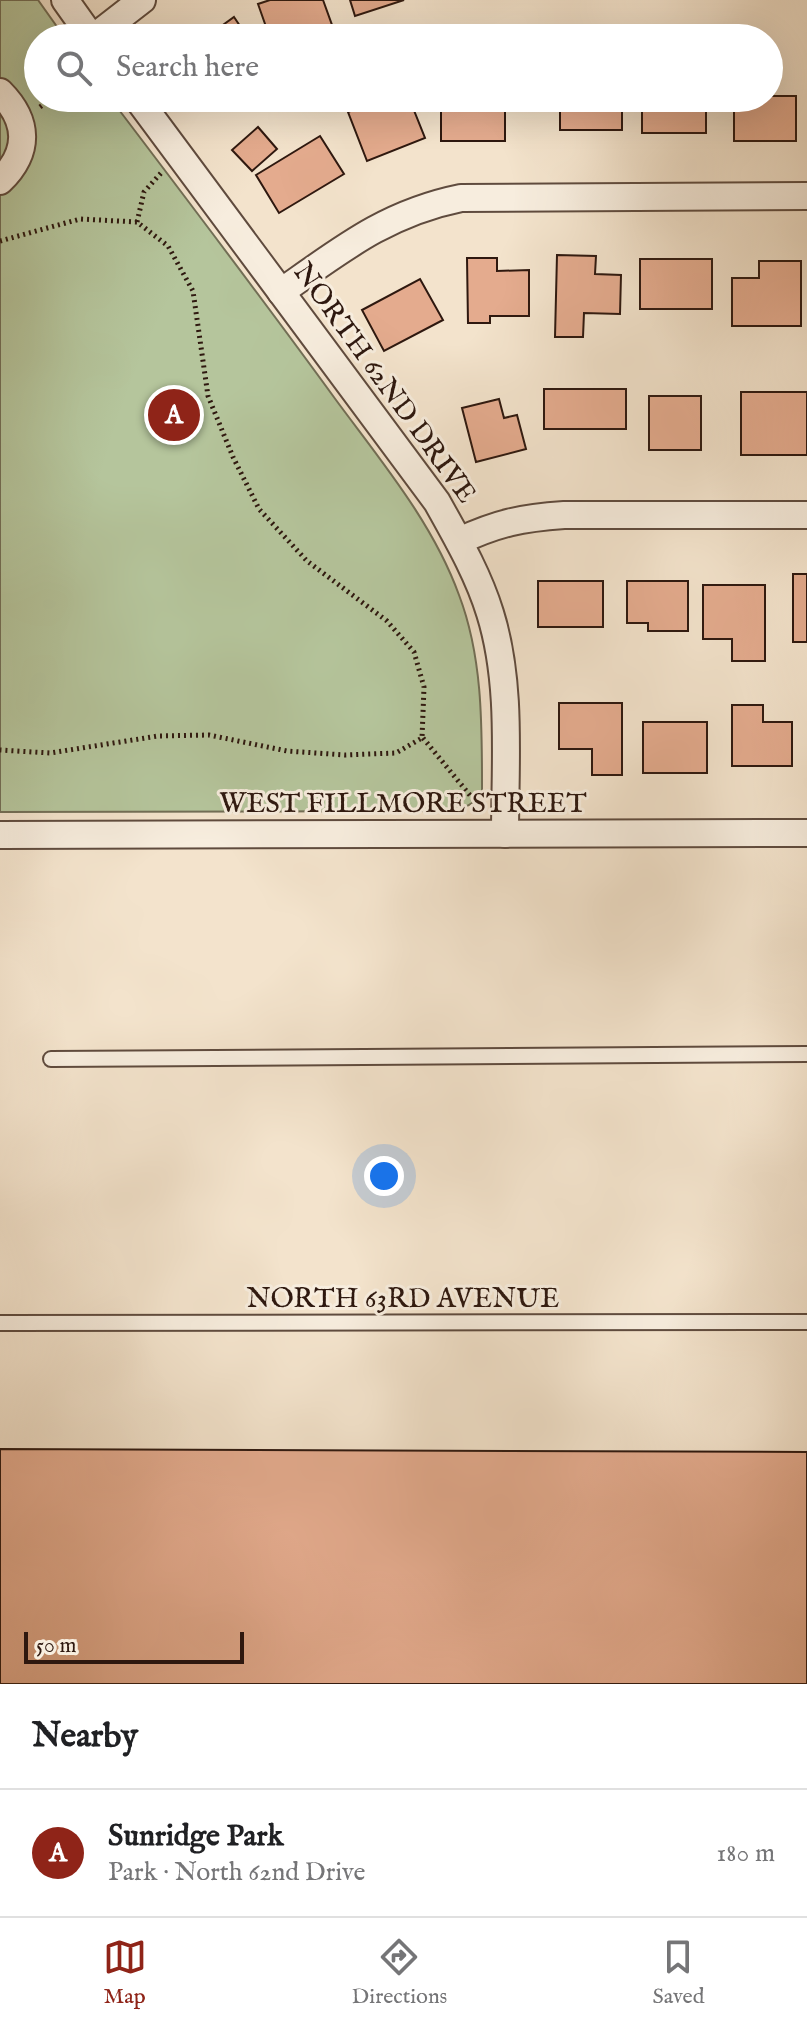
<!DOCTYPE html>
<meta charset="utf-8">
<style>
body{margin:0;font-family:"IM FELL English",serif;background:#f2f2f2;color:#202124}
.scale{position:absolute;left:24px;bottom:20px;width:220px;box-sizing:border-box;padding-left:8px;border:4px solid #2e180f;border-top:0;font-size:22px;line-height:28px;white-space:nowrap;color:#2e180f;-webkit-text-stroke:6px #f7edde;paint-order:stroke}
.you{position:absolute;left:384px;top:1176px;width:28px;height:28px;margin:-20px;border:6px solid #fff;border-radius:50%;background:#1a73e8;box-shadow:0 0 0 12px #1a73e833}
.badge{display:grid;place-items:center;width:52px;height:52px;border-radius:50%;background:#8f2418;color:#fff;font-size:26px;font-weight:700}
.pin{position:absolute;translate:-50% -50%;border:4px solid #fff;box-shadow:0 2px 8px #0006}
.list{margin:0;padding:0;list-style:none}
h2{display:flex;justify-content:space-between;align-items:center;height:104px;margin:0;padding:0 32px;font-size:34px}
h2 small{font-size:26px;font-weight:400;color:#757577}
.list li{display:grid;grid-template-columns:52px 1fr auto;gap:24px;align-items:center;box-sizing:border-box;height:128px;padding:0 32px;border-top:2px solid #e0e0e0}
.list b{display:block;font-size:30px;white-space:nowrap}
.list p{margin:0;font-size:26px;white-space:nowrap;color:#757577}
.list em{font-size:26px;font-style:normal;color:#757577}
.icon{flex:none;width:44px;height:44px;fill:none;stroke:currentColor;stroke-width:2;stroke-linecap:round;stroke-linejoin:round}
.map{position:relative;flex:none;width:807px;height:1684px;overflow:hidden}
.search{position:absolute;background:#fff;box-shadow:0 8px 32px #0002;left:24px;right:24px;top:24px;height:88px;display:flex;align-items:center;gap:20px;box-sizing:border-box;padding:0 28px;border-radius:44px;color:#757577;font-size:30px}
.sheet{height:232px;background:#fff}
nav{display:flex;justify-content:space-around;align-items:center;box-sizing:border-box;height:112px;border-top:2px solid #e0e0e0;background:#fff;font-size:22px;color:#757577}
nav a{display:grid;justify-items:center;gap:4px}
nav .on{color:#8f2418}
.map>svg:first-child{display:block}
.green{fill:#b5c59c;stroke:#726e56;stroke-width:2}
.building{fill:#e4ab8e;stroke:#2e180f;stroke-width:2}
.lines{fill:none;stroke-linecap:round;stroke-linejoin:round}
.service-casing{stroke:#5f4b3e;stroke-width:18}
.minor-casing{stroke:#5f4b3e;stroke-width:30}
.path{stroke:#2e180f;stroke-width:5;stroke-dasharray:2 4;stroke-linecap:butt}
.service{stroke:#f7edde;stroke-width:14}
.minor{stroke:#f7edde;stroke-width:26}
.labels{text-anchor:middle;stroke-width:6;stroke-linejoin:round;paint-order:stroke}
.street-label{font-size:28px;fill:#2e180f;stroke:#f7edde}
</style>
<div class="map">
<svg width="807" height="1684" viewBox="0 0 807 1684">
<rect width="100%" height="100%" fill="#f3e3cc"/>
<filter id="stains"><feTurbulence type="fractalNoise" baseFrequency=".0025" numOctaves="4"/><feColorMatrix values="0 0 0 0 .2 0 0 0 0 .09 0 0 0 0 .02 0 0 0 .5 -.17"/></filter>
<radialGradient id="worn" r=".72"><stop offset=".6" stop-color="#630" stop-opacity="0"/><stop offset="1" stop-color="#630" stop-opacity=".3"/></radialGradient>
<path class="green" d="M0,0h38l27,38h-27v60h72c76,100 152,200 226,302 45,61 97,123 123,195 24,63 23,132 23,198 -8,11 -16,14 -28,18l-454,1z"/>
<g class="building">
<polygon points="270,0 323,0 332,25 294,38 270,38 258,4"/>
<polygon points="350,0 404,0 355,16"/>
<polygon points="234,17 248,38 205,38"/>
<polygon points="769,77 771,77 771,96 796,96 796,141 734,141 734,98 769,98"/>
<polygon points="382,98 409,98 425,138 367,161 348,112"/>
<polygon points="468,98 505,98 505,141 441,141 441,100"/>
<rect x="560" y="98" width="62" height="32"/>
<rect x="642" y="98" width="64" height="35"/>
<polygon points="258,127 277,149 252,171 232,150"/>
<polygon points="320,136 344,174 279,213 256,175"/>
<polygon points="557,255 596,256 595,274 621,275 620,314 584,313 583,337 555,337"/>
<polygon points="467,258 497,258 497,271 529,270 529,316 490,316 490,323 468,323"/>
<rect x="640" y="259" width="72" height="50"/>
<polygon points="759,261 801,261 801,326 732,326 732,278 759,278"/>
<polygon points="420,279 443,320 384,351 362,310"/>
<rect x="544" y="389" width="82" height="40"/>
<rect x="741" y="392" width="66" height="63"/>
<rect x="649" y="396" width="52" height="54"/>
<polygon points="499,399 504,418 517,415 526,449 476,462 462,408"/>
<rect x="793" y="574" width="14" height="68"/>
<rect x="538" y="581" width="65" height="46"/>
<polygon points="627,581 688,581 688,631 648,631 648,623 627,623"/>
<polygon points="703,585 765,585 765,661 732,661 732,639 703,639"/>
<polygon points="559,703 622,703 622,775 592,775 592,749 559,749"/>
<polygon points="732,705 763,705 763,722 792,722 792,766 732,766"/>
<rect x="643" y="722" width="64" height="51"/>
<polygon points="0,1449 807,1452 807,1684 0,1684"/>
</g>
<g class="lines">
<g class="service-casing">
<g id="service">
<polyline points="51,1059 807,1054"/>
<polyline points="0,1323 807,1322"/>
</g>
</g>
<g class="minor-casing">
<g id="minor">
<polyline points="65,0 92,38"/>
<polyline points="93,38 142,0"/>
<path d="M0,92c29,29 30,60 0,89"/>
<path d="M137,98l300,404c20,36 41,72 53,111 22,70 15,149 15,221"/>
<path d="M281,292c61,-43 106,-79 180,-94l346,-2"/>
<path d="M459,541c39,-18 62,-23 105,-26h243"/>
<polyline points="0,835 807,833"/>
</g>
</g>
<g class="path">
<polyline points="40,107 52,98"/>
<polyline points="137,222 144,192 161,173"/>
<polyline points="0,241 80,219 137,222 168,246 193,291 208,396 233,457 259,509 307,561 387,621 414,652 424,687 422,738 396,753 345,755 287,751 209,735 158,736 50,753 0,750"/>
<polyline points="423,738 473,799"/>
</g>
<use href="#service" class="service"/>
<use href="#minor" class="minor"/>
</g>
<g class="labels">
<g class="street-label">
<text transform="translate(386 382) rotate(54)" y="10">NORTH 62ND DRIVE</text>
<text x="403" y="812">WEST FILLMORE STREET</text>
<text x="403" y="1307">NORTH 63RD AVENUE</text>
</g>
</g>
<rect width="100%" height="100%" filter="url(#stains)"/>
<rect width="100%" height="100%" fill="url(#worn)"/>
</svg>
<div class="scale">50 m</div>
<div class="you"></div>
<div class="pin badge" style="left:174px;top:415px">A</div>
<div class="search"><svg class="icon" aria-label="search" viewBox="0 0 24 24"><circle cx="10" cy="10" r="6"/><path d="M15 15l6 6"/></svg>Search here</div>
</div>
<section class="sheet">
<h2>Nearby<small></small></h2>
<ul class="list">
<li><span class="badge">A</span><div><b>Sunridge Park</b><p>Park · North 62nd Drive</p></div><em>180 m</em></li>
</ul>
</section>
<nav>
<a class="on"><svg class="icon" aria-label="map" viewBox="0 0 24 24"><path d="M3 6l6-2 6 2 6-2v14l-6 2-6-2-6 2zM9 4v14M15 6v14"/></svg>Map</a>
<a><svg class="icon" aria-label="directions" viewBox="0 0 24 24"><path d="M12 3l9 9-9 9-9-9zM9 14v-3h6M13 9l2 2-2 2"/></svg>Directions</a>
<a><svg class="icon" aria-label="saved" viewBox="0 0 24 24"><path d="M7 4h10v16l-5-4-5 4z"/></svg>Saved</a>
</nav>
